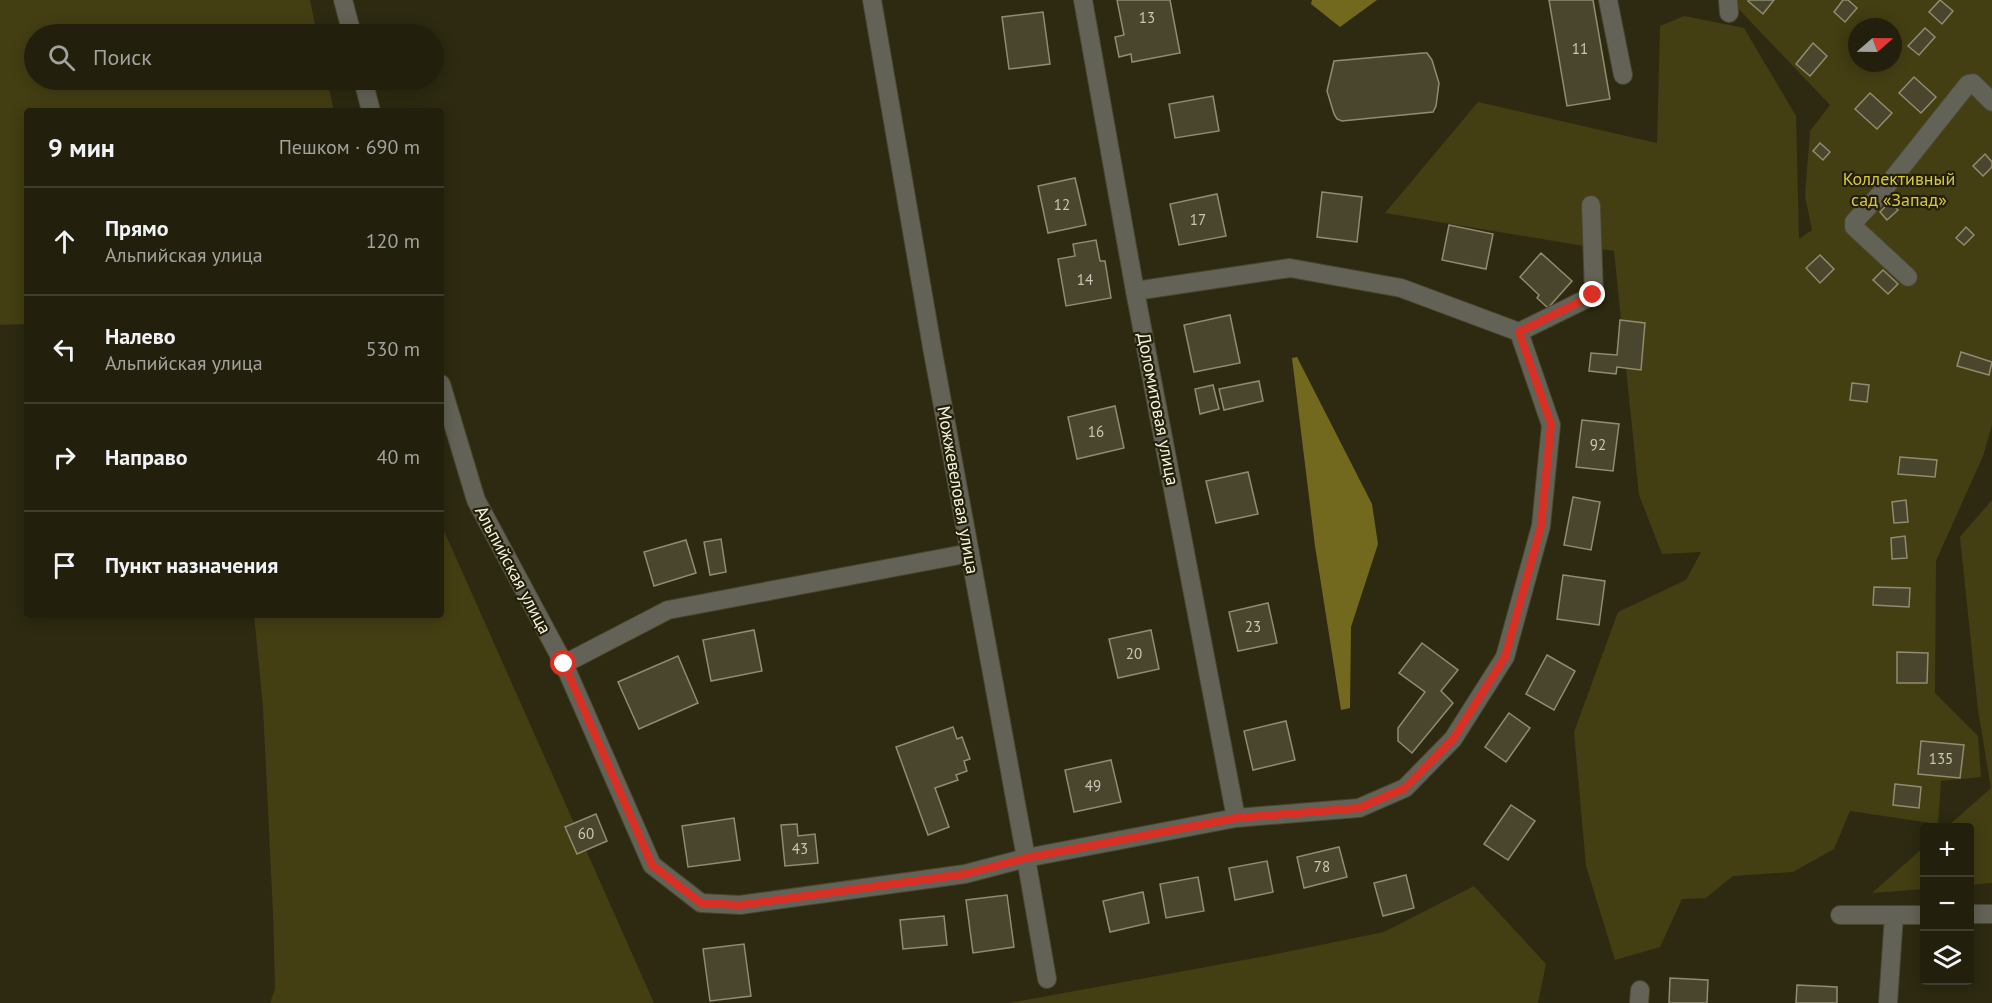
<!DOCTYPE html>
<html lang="ru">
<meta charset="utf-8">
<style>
body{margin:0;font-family:"PT Sans",sans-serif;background:#2a2816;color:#f1f3f6}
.controls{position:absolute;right:18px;bottom:18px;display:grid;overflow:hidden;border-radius:6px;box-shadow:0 3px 15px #0003}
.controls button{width:54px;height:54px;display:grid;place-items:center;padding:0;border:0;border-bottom:2px solid #3f3e2e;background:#22200d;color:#f1f3f6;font:30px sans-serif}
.compass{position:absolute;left:1848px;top:18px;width:54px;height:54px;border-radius:50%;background:#22200d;box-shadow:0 3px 15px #0003;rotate:70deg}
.stop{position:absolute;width:18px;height:18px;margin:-14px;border:4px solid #d93025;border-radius:50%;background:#fff}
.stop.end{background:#d93025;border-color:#fff;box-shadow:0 2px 6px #0008}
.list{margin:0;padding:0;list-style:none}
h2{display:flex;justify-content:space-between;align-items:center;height:78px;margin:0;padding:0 24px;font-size:26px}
h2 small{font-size:20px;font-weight:400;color:#a2a39d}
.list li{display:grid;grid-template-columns:39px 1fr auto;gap:18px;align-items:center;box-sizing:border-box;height:108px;padding:0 24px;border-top:2px solid #3f3e2e}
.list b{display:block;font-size:22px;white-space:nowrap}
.list p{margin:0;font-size:20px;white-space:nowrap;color:#a2a39d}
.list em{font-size:20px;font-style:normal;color:#a2a39d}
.icon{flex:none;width:33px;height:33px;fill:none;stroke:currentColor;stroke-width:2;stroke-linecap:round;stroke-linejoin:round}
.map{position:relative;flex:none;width:1992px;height:1003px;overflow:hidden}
.search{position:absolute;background:#22200d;box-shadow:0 3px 15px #0003;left:24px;top:24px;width:420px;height:66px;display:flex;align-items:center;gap:15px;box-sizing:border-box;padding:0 21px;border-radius:33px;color:#a2a39d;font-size:22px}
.panel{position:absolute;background:#22200d;box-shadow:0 3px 15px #0003;left:24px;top:108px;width:420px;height:510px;border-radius:6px}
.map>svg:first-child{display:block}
.green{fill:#443e13;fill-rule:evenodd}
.water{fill:#72681e}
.building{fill:#4a462d;stroke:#8f8c70;stroke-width:1.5}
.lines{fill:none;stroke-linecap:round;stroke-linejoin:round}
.minor-casing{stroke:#49462e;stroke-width:20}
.minor{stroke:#636256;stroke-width:18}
.route{stroke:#d93025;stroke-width:8}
.labels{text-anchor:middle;stroke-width:4.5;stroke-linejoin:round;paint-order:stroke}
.number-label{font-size:15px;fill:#c9c7b5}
.park-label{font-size:18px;fill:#d8c746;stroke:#232007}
.street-label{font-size:18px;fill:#f3f2e2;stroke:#232007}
</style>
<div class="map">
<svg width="1992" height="1003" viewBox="0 0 1992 1003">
<rect width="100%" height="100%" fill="#2d2a11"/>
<g class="green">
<polygon points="0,0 310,0 317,34 34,34 34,80 327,80 334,111 27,111 27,324 0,325"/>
<path d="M1731,0h261v425l-9,31 -47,105 -1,132 43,43 3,41 -40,4 -3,43 -88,-13 -16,38 -41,23 -60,4 -27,22 -24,1 -22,48 -45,13 -29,-94 -12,-134 44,-120 68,-32 15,-28 -39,2 -23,-59 -25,-244 -229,-38 93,-111 179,41 3,-117 24,-10 60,12 52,88 3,123 13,-9 -7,-34 5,-65 20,-26 -99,-104zM1857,27h36v36h-36z"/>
<polygon points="1992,500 1992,883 1970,885 1970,828 1947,827 1991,788 1978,710 1960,537"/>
<polygon points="441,524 654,1003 270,1003 275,989 273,913 263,707 254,615 441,615"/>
<polygon points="1924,847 1924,889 1872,893"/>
<polygon points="1474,886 1546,964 1538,1003 1009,1003 1266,956 1384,932"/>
</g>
<g class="water">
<polygon points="1312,0 1377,0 1340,27 1311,4"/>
<polygon points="1297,357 1372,504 1378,544 1351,627 1350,708 1341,710 1315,546 1292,358"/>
</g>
<g class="building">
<polygon points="1117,0 1170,0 1180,53 1132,62 1131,54 1119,57 1115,37 1124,35"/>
<polygon points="1549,0 1593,0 1610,99 1567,106"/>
<polygon points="1749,0 1774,0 1763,14 1748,1"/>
<polygon points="1843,0 1848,0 1857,8 1845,22 1834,12"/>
<polygon points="1940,0 1953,11 1942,24 1929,12"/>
<polygon points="1043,12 1050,64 1009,69 1002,17"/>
<polygon points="1925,28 1935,37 1919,55 1908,46"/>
<polygon points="1813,43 1827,56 1810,76 1796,64"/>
<polygon points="1423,53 1427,53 1432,60 1439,83 1436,106 1433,112 1342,121 1337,119 1334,114 1327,91 1334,61"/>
<polygon points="1914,77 1936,97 1921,113 1899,93"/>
<polygon points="1870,93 1892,113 1877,129 1855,109"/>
<polygon points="1213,96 1219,131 1175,138 1169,104"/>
<polygon points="1820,143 1830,152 1823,160 1813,151"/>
<polygon points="1985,154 1992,162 1992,167 1983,176 1973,166"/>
<polygon points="1075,178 1086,225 1048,233 1038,186"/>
<polygon points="1322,192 1362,197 1357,242 1317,237"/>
<polygon points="1217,194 1226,236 1179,245 1170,204"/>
<polygon points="1890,202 1898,210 1887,220 1880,212"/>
<polygon points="1449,225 1493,234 1486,269 1442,260"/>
<polygon points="1966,227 1974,235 1964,245 1956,238"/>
<polygon points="1096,240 1100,261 1105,261 1111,298 1066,306 1058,259 1075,256 1073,244"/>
<polygon points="1541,253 1572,281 1548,308 1537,298 1539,295 1520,277"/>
<polygon points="1820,255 1834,269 1820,283 1806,268"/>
<polygon points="1883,270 1898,284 1888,294 1873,280"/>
<polygon points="1230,315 1240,363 1194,372 1184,325"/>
<polygon points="1620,320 1645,323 1641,370 1617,367 1616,374 1589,371 1591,353 1617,355"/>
<polygon points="1961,352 1992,362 1989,375 1957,366"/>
<polygon points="1259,381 1263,401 1224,410 1219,389"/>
<polygon points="1852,383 1869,385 1867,402 1850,400"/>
<polygon points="1213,385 1219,409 1200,414 1195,389"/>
<polygon points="1115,406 1124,448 1077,459 1068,417"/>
<polygon points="1582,420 1619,424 1613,471 1576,467"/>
<polygon points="1900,457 1937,460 1935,477 1898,474"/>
<polygon points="1248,472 1258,514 1216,523 1206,481"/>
<polygon points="1573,497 1600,502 1591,550 1564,545"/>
<polygon points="1906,500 1908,522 1894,523 1892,502"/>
<polygon points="1905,536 1907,558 1892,559 1891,538"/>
<polygon points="721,539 726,572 710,575 704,542"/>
<polygon points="686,540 696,573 654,586 644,552"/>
<polygon points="1563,575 1605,581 1599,625 1557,619"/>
<polygon points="1874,587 1910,588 1909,607 1873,605"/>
<polygon points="1268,603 1277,643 1238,651 1229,612"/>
<polygon points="754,630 762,671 711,681 703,640"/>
<polygon points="1151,630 1159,669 1118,678 1109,639"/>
<polygon points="1422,643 1458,670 1441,691 1453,703 1412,753 1398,741 1398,728 1425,692 1399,673"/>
<polygon points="1897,652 1928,653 1927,683 1897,683"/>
<polygon points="1547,655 1575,671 1554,710 1526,694"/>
<polygon points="678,656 698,703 639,729 618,682"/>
<polygon points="1509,713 1530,728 1506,762 1485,747"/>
<polygon points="1286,721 1295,760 1253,770 1244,731"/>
<polygon points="953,727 957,739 962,737 970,759 964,761 967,771 956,775 958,780 935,788 949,827 928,835 896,747"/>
<polygon points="1921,741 1964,745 1960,778 1918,774"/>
<polygon points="1111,760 1121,802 1074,812 1065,770"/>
<polygon points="1895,784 1921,787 1919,808 1893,805"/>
<polygon points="1511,805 1535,821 1508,860 1484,844"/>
<polygon points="596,814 607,841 577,854 565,827"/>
<polygon points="734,818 740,860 688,867 682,826"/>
<polygon points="797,824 798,836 815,834 818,863 785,866 781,825"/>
<polygon points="1339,847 1347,877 1304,888 1297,857"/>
<polygon points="1267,861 1273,892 1235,900 1229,868"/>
<polygon points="1406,875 1414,908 1383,916 1374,883"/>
<polygon points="1198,877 1204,911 1166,918 1160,884"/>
<polygon points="1143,892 1149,923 1110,932 1103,901"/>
<polygon points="1007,895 1014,947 973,953 966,900"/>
<polygon points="944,916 947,945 903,949 900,920"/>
<polygon points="744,944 751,996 710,1001 703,949"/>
<polygon points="1670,978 1708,980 1707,1003 1669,1003"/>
<polygon points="1797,985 1837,987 1837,1003 1796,1003"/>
</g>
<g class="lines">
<g class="minor-casing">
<g id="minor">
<polyline points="343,0 352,34"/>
<polyline points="872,0 932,347 1026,858 1047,979"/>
<polyline points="1083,0 1135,291 1236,818"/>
<polyline points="1608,0 1623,75"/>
<polyline points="1728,0 1729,13"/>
<polyline points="363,80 371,111"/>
<polyline points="1908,277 1854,227 1854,222 1882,192 1968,84 1973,83 1992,102"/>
<polyline points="1519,332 1594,295 1591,205"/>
<polyline points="441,384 476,500 564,664 652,865 701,903 740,905 965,874 1026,858 1236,818 1359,808 1405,788 1453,739 1505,657 1541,526 1551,425 1519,332 1401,288 1290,268 1135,291"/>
<polyline points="564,664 668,610 970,553"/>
<polyline points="1970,914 1992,914"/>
<polyline points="1840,915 1924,915"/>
<polyline points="1639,1003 1640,990"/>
<polyline points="1888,1003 1894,915"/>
</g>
</g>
<use href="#minor" class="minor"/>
</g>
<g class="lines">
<polyline class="route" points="564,664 652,865 701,903 740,905 965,874 1026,858 1236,818 1359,808 1405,788 1453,739 1505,657 1541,526 1551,424 1519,332 1593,295"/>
</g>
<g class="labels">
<g class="number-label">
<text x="1147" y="23">13</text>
<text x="1580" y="54">11</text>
<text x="1062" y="210">12</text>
<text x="1198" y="225">17</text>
<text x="1085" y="285">14</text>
<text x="1096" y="437">16</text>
<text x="1598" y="450">92</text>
<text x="1253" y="632">23</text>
<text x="1134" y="659">20</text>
<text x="1941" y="764">135</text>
<text x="1093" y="791">49</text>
<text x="586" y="839">60</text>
<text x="800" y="854">43</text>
<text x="1322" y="872">78</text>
</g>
<g class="park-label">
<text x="1899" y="185">Коллективный<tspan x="1899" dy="21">сад «Запад»</tspan></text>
</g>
<g class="street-label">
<text transform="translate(1158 409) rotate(79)" y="6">Доломитовая улица</text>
<text transform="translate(958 490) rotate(80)" y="6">Можжевеловая улица</text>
<text transform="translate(513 570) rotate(62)" y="6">Альпийская улица</text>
</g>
</g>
</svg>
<div class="controls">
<button>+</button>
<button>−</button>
<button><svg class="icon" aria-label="layers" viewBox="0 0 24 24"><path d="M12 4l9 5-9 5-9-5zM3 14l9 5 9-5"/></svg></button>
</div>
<svg class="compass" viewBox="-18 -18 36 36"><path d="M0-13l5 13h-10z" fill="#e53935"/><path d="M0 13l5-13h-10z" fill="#a2a39d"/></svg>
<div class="stop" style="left:564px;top:664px"></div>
<div class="stop end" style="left:1593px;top:295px"></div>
<div class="search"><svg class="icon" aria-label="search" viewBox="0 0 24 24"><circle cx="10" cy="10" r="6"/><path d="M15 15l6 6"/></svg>Поиск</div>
<section class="panel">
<h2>9 мин<small>Пешком · 690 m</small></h2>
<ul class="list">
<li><svg class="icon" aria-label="ahead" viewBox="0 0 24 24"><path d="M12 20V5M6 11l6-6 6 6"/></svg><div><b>Прямо</b><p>Альпийская улица</p></div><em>120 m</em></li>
<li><svg class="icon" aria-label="left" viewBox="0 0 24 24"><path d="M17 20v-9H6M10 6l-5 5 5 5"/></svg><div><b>Налево</b><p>Альпийская улица</p></div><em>530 m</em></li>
<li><svg class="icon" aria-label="right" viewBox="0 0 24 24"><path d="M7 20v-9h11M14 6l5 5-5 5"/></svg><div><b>Направо</b></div><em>40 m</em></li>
<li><svg class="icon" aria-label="arrive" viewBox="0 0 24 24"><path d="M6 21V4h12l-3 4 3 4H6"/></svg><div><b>Пункт назначения</b></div></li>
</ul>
</section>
</div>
